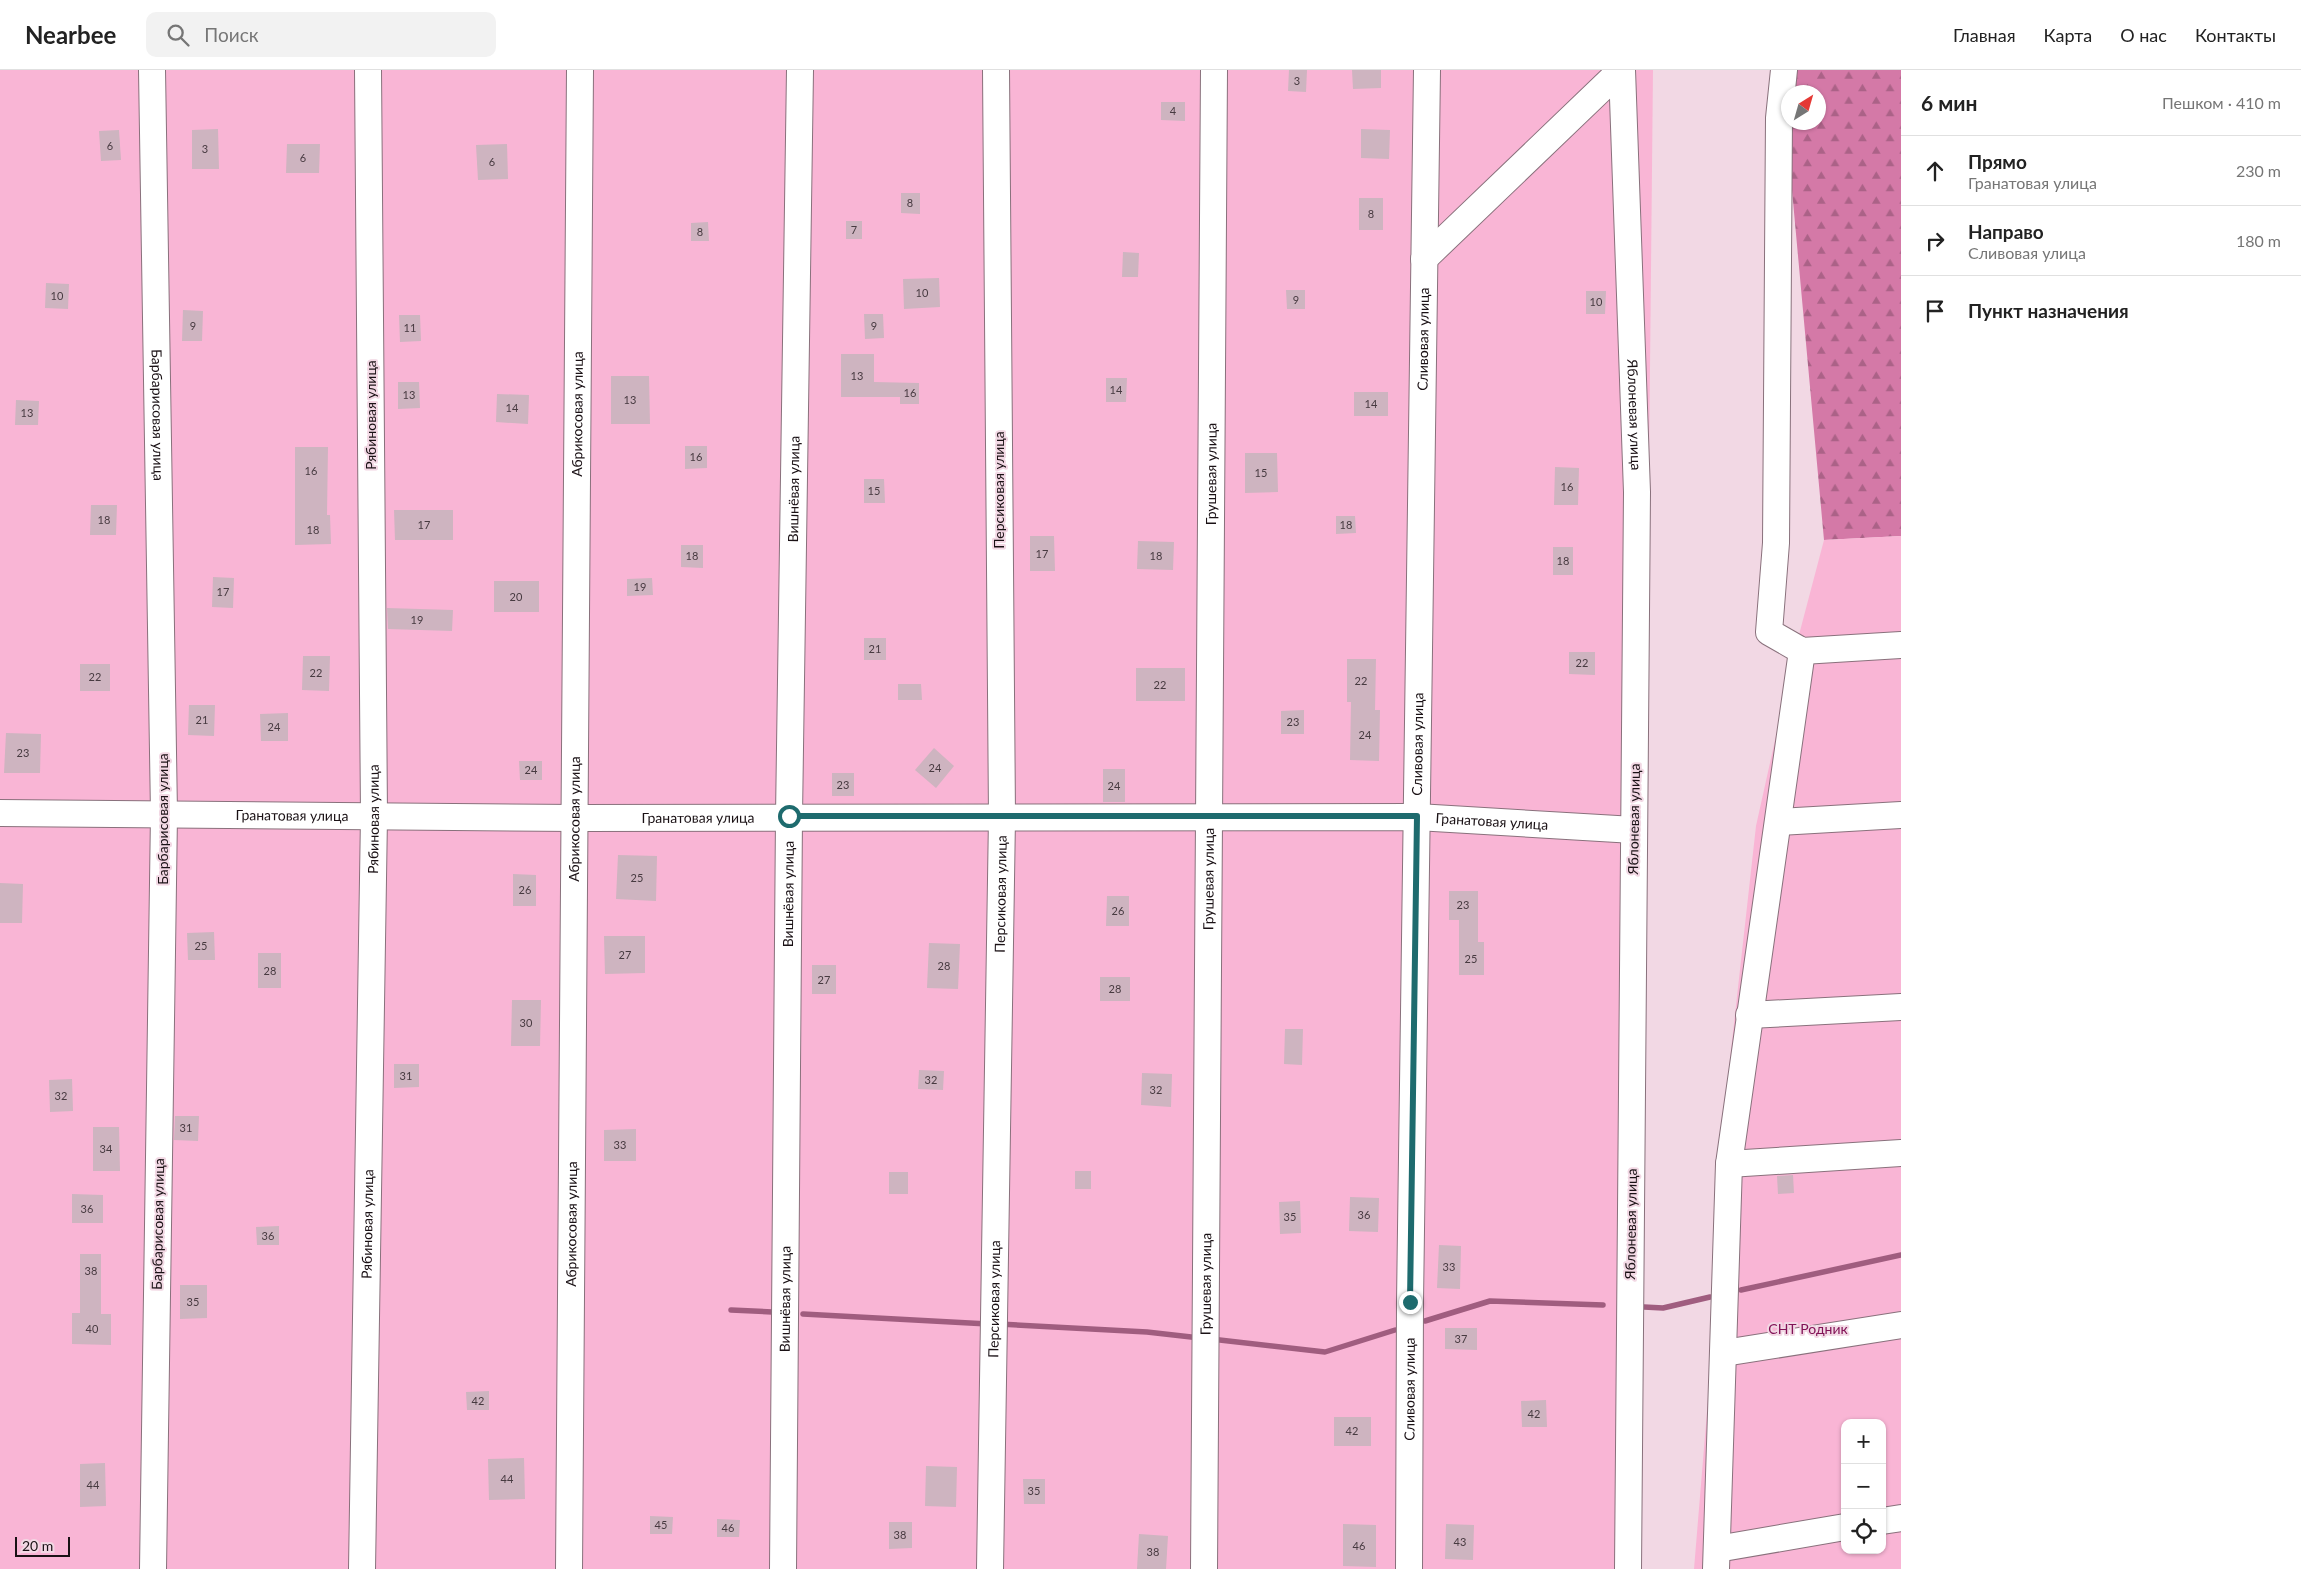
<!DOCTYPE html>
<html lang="ru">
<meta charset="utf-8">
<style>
body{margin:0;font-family:Lato,sans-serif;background:#f2f2f2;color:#222}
.controls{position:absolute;right:15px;bottom:15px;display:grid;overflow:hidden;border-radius:10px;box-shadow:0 1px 4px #0004}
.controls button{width:45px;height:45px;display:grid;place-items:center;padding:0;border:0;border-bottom:1px solid #e0e0e0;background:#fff;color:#222;font:25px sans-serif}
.compass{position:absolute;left:1781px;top:15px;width:45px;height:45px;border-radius:50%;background:#fff;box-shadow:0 1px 4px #0004;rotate:37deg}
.scale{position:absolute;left:15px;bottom:12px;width:55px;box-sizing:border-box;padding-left:5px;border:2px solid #1a1115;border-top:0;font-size:14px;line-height:18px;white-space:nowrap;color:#1a1115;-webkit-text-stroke:4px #f2d8e4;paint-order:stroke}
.stop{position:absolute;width:15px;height:15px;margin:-11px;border:4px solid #1e6b6e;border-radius:50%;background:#fff}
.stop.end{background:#1e6b6e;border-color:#fff;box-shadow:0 1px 5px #0008}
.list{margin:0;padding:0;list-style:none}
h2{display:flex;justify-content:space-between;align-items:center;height:65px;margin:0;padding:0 20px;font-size:21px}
h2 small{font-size:16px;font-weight:400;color:#767676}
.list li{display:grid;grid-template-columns:32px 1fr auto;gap:15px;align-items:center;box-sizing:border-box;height:70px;padding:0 20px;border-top:1px solid #e0e0e0}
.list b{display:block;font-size:19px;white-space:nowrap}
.list p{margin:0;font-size:16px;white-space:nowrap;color:#767676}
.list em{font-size:16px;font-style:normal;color:#767676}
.icon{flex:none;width:28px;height:28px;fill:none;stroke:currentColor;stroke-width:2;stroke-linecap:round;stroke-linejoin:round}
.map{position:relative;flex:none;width:1901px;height:1499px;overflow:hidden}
header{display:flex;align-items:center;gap:30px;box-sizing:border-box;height:70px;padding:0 25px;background:#fff;border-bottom:1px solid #e0e0e0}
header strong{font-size:24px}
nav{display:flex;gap:28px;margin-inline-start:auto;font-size:18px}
.search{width:350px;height:45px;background:#f2f2f2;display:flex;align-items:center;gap:12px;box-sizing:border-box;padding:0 18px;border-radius:10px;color:#767676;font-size:19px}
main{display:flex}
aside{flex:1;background:#fff}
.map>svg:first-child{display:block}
.forest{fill:url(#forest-firs);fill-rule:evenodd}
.garden{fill:#f9b5d5;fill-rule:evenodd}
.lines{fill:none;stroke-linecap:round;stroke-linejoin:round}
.stream{stroke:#a05d7f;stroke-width:5.5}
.building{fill:#ceb4c0}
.minor-casing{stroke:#89717c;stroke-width:28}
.minor{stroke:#fff;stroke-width:26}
.route{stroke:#1e6b6e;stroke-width:6}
.labels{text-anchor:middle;stroke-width:4;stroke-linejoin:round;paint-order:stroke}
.number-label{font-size:11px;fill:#473a40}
.street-label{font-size:14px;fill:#1a1115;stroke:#f2d8e4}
.park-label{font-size:14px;fill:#821357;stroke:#f2d8e4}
</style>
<header>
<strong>Nearbee</strong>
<div class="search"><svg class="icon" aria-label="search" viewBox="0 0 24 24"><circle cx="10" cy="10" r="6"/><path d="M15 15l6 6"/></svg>Поиск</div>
<nav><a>Главная</a><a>Карта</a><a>О нас</a><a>Контакты</a></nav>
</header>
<main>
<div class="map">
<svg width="1901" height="1499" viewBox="0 0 1901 1499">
<defs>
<pattern id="forest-firs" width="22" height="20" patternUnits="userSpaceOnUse" patternTransform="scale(1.25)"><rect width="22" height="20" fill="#d479a7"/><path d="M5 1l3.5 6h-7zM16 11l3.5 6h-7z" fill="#ab6287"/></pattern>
</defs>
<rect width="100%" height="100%" fill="#f2d8e4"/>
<path class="forest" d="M1781,0h120v466l-77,4zM1788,22h30v30h-30z"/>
<g class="garden">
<polygon points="0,0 1653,0 1638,1499 0,1499"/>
<path d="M1901,466v1033h-207l21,-254 4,-157 37,-332 39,-176 29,-110zM1845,1353h37v127h-37z"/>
</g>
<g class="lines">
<g class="stream">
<polyline points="1741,1220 1901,1185"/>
<polyline points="1644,1237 1663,1238 1710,1227"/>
<polyline points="731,1240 772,1242"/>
<polyline points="803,1244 988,1254"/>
<polyline points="1425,1251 1490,1231 1603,1235"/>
<polyline points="999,1254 1147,1262 1200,1268"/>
<polyline points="1211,1269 1325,1282 1395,1260"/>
</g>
</g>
<g class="building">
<polygon points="1289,0 1307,0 1306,22 1288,21"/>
<polygon points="1352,0 1381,0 1381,18 1353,19"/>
<polygon points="1161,32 1185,32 1185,51 1161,50"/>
<polygon points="218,59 219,99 192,99 192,60"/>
<polygon points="1361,59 1390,60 1389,89 1361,88"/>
<polygon points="119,60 121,90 101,91 99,61"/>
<polygon points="287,74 320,74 319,103 286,103"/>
<polygon points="507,74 508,109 478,110 476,75"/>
<polygon points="901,123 920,123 920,144 901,143"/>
<rect x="1359" y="128" width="24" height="32"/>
<rect x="846" y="151" width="16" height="18"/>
<polygon points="708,152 709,171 691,171 691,153"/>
<polygon points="1123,182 1139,183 1138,207 1122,207"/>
<polygon points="939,208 940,237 904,239 903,209"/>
<polygon points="46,213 69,214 68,239 45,238"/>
<polygon points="1286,220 1305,220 1305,239 1287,239"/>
<polygon points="1586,221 1606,221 1605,244 1586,244"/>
<polygon points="183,240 203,241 202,271 182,271"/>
<polygon points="864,244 883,244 884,268 865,269"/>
<polygon points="399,245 420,245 421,271 400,272"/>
<polygon points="841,284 874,284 874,312 919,313 919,334 900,334 900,327 841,327"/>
<polygon points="611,306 649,306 650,354 611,354"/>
<polygon points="1106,308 1127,308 1126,332 1106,332"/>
<polygon points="398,312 419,312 420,338 398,339"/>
<rect x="1354" y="322" width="34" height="24"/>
<polygon points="497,324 529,325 528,354 496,352"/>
<polygon points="16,330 39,331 38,355 15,355"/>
<polygon points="685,376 707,376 707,398 685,399"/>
<polygon points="295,377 328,377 327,445 330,445 331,474 295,475"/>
<polygon points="1245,383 1277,383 1278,422 1245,423"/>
<polygon points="1555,397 1579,398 1578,435 1554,435"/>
<polygon points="864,409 884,409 885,433 864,433"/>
<polygon points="91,435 117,435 116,465 90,465"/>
<polygon points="394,440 453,440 453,470 395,470"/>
<polygon points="1336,446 1355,446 1356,463 1336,464"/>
<polygon points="1030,466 1054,466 1055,501 1030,501"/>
<polygon points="1138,471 1174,472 1173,500 1137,499"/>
<polygon points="681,475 703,475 703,498 681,497"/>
<rect x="1553" y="477" width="20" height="28"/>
<polygon points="213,507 234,508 233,538 212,537"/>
<polygon points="652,508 653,525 627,526 627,509"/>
<rect x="494" y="511" width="45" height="31"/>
<polygon points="387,538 453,540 452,561 388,559"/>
<rect x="864" y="568" width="22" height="22"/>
<polygon points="1569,582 1595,582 1595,605 1569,604"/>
<polygon points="303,586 330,586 329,621 302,620"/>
<polygon points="1347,589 1376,589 1375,640 1380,640 1379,691 1350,690 1351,632 1347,632"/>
<rect x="80" y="594" width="30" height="27"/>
<rect x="1136" y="598" width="49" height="33"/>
<polygon points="898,614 921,614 922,630 898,630"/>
<polygon points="189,635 215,635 214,666 188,665"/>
<polygon points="1304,640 1304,664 1281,664 1281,641"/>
<polygon points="288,643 288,671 261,671 260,644"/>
<polygon points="6,663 41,664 40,703 4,703"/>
<polygon points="934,678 954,696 936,718 915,700"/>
<polygon points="519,691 542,691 542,710 520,710"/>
<rect x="1103" y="699" width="22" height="33"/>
<rect x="832" y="703" width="22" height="23"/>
<polygon points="618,785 657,786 656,831 616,829"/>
<polygon points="513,804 536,805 536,836 513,836"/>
<polygon points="0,813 23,814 22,853 0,853"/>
<polygon points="1449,821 1478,821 1478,872 1484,872 1484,905 1459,905 1459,850 1449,850"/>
<polygon points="1107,826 1129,826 1129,856 1106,856"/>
<polygon points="214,862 215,890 188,890 187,863"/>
<polygon points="604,866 645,866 645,903 605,904"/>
<polygon points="929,873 960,874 958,919 927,918"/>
<rect x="258" y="883" width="23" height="35"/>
<rect x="812" y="895" width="24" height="29"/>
<rect x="1100" y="907" width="30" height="24"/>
<polygon points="512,930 541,930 540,976 511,976"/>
<polygon points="1285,959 1303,959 1302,995 1284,994"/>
<polygon points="394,994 419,994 419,1017 394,1018"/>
<polygon points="919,1000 944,1001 943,1020 918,1019"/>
<polygon points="1142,1003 1172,1004 1171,1037 1141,1035"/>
<polygon points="72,1009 73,1041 50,1042 49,1010"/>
<polygon points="175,1046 199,1046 198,1071 174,1070"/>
<polygon points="93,1057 119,1057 120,1101 93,1101"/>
<polygon points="636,1059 636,1091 604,1091 604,1060"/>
<rect x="1075" y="1101" width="16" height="18"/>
<rect x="889" y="1102" width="19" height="22"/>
<polygon points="1793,1105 1794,1123 1778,1124 1777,1106"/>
<polygon points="72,1124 103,1125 103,1153 72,1153"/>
<polygon points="1350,1127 1379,1128 1378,1162 1349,1161"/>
<polygon points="1300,1131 1301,1163 1280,1164 1279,1132"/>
<polygon points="279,1156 279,1175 257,1175 256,1157"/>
<polygon points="1439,1175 1461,1176 1460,1219 1437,1218"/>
<polygon points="80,1184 101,1184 101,1244 111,1244 111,1275 72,1274 72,1243 80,1243"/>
<polygon points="180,1215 207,1215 207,1248 180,1249"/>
<polygon points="1445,1258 1477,1258 1477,1280 1445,1279"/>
<polygon points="489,1321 489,1340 467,1340 466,1322"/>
<polygon points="1546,1330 1547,1357 1522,1357 1521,1331"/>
<rect x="1334" y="1347" width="37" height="29"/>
<polygon points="524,1388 525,1429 489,1430 488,1389"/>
<polygon points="105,1393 106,1436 80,1437 80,1394"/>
<polygon points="926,1396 957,1397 956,1437 925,1436"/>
<polygon points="1023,1409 1045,1409 1045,1434 1024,1434"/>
<polygon points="650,1446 673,1447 672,1464 650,1464"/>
<polygon points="717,1449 740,1450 739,1467 717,1467"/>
<polygon points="889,1452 912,1452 912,1478 889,1479"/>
<polygon points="1343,1454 1376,1455 1376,1497 1343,1496"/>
<polygon points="1446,1454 1474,1455 1473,1490 1445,1489"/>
<polygon points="1139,1464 1168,1466 1166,1499 1137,1499"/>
</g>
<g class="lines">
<g class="minor-casing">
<g id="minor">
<path id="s1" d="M152,0l12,744 -11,755"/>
<path id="s2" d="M1622,0l15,422 -9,1077"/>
<polyline points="1784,0 1779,48 1776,473 1769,562 1802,581 1901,575"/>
<polyline points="1424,189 1621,0"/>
<path d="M1802,581c-23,171 -50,342 -73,513l172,-11"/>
<path id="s3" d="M0,743l576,5 841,-1 217,13"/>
<polyline points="1779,752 1901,745"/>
<polyline points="1749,945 1901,937"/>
<polyline points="1724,1283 1901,1255"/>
<polyline points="1882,1451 1901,1448"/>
<polyline points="1717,1479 1845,1457"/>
<path id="s4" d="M362,1499l12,-753 -6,-746"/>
<path id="s5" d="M569,1499l11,-1499"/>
<path id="s6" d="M783,1499l6,-753 11,-746"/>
<path id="s7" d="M990,1499l12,-752 -6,-747"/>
<path id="s8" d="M1204,1499l10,-1499"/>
<path id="s9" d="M1409,1499l1,-267 17,-1232"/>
<polyline points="1716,1499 1729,1094"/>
</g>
</g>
<use href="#minor" class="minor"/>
</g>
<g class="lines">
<polyline class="route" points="789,746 1417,746 1410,1232"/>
</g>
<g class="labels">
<g class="number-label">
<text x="1297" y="15">3</text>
<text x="1173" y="45">4</text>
<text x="110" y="80">6</text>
<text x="205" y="83">3</text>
<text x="303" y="92">6</text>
<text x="492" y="96">6</text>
<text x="910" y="137">8</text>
<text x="1371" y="148">8</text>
<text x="854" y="164">7</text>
<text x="700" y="166">8</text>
<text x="922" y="227">10</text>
<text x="57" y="230">10</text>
<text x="1296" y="234">9</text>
<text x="1596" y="236">10</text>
<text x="193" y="260">9</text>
<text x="874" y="260">9</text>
<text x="410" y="262">11</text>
<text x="857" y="310">13</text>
<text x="1116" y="324">14</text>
<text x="910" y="327">16</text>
<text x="409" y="329">13</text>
<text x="630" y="334">13</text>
<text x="1371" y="338">14</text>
<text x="512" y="342">14</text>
<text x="27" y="347">13</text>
<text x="696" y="391">16</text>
<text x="311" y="405">16</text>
<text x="1261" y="407">15</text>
<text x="1567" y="421">16</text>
<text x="874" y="425">15</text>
<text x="104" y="454">18</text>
<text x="424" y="459">17</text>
<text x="1346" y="459">18</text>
<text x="313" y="464">18</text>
<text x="1042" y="488">17</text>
<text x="692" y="490">18</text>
<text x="1156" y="490">18</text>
<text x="1563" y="495">18</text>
<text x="640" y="521">19</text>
<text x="223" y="526">17</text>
<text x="516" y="531">20</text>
<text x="417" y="554">19</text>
<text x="875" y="583">21</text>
<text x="1582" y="597">22</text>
<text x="316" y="607">22</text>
<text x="95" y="611">22</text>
<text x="1361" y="615">22</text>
<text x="1160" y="619">22</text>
<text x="202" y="654">21</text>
<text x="1293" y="656">23</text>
<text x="274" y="661">24</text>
<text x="1365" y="669">24</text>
<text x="23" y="687">23</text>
<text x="935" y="702">24</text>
<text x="531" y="704">24</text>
<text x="843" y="719">23</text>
<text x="1114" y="720">24</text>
<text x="637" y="812">25</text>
<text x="525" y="824">26</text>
<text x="1463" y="839">23</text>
<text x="1118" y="845">26</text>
<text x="201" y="880">25</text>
<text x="625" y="889">27</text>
<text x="1471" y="893">25</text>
<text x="944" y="900">28</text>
<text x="270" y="905">28</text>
<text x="824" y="914">27</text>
<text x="1115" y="923">28</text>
<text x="526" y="957">30</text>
<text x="406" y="1010">31</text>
<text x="931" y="1014">32</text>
<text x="1156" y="1024">32</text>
<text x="61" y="1030">32</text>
<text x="186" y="1062">31</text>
<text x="620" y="1079">33</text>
<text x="106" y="1083">34</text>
<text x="87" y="1143">36</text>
<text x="1364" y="1149">36</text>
<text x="1290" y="1151">35</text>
<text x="268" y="1170">36</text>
<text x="1449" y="1201">33</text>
<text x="91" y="1205">38</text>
<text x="193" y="1236">35</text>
<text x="92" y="1263">40</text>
<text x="1461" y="1273">37</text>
<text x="478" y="1335">42</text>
<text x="1534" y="1348">42</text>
<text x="1352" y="1365">42</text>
<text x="507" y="1413">44</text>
<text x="93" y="1419">44</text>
<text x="1034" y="1425">35</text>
<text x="661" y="1459">45</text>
<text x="728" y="1462">46</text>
<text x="900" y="1469">38</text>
<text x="1460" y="1476">43</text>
<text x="1359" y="1480">46</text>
<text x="1153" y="1486">38</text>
</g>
<g class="street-label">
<text dy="5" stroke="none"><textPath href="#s9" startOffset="1230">Сливовая улица</textPath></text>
<text dy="5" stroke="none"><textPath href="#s2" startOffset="345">Яблоневая улица</textPath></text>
<text dy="5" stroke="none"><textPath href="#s1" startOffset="345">Барбарисовая улица</textPath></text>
<text transform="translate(371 345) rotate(-90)" y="5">Рябиновая улица</text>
<text dy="5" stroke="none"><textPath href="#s5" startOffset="1155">Абрикосовая улица</textPath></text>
<text dy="5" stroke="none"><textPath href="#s8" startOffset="1095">Грушевая улица</textPath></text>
<text dy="5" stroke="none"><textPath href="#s6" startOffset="1080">Вишнёвая улица</textPath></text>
<text transform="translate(999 420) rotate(-90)" y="5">Персиковая улица</text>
<text dy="5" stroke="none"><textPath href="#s9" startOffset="825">Сливовая улица</textPath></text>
<text dy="5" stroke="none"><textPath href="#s3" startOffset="292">Гранатовая улица</textPath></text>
<text dy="5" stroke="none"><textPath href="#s3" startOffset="698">Гранатовая улица</textPath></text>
<text transform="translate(163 749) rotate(-90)" y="5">Барбарисовая улица</text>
<text transform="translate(1634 749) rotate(-89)" y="5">Яблоневая улица</text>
<text dy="5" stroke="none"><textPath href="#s4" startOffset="750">Рябиновая улица</textPath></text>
<text dy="5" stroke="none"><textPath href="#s5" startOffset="750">Абрикосовая улица</textPath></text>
<text dy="5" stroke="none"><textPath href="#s3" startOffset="1492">Гранатовая улица</textPath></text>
<text dy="5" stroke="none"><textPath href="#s8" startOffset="690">Грушевая улица</textPath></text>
<text dy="5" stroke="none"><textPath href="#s6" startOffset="675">Вишнёвая улица</textPath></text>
<text dy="5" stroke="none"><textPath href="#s7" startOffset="675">Персиковая улица</textPath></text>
<text transform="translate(158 1154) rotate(-89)" y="5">Барбарисовая улица</text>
<text dy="5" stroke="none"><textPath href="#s4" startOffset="345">Рябиновая улица</textPath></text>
<text dy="5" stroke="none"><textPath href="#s5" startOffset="345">Абрикосовая улица</textPath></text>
<text transform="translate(1631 1154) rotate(-89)" y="5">Яблоневая улица</text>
<text dy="5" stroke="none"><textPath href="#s8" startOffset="285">Грушевая улица</textPath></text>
<text dy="5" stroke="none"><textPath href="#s6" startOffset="270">Вишнёвая улица</textPath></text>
<text dy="5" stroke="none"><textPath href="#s7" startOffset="270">Персиковая улица</textPath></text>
<text dy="5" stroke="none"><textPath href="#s9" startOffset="180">Сливовая улица</textPath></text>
</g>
<g class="park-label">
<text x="1808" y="1264">СНТ Родник</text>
</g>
</g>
</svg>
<div class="controls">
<button>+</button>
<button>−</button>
<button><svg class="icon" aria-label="locate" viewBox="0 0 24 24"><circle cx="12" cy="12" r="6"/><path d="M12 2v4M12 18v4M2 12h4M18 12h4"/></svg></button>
</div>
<svg class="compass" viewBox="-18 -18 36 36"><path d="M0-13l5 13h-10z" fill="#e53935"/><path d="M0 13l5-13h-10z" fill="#767676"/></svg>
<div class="scale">20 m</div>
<div class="stop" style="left:789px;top:746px"></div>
<div class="stop end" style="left:1410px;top:1232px"></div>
</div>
<aside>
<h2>6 мин<small>Пешком · 410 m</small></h2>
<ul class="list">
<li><svg class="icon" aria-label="ahead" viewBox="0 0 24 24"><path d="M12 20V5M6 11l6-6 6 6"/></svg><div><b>Прямо</b><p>Гранатовая улица</p></div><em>230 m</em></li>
<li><svg class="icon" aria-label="right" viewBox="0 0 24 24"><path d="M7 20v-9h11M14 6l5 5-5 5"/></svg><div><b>Направо</b><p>Сливовая улица</p></div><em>180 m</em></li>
<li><svg class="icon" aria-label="arrive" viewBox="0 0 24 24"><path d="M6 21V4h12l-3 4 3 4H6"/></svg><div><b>Пункт назначения</b></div></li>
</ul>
</aside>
</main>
